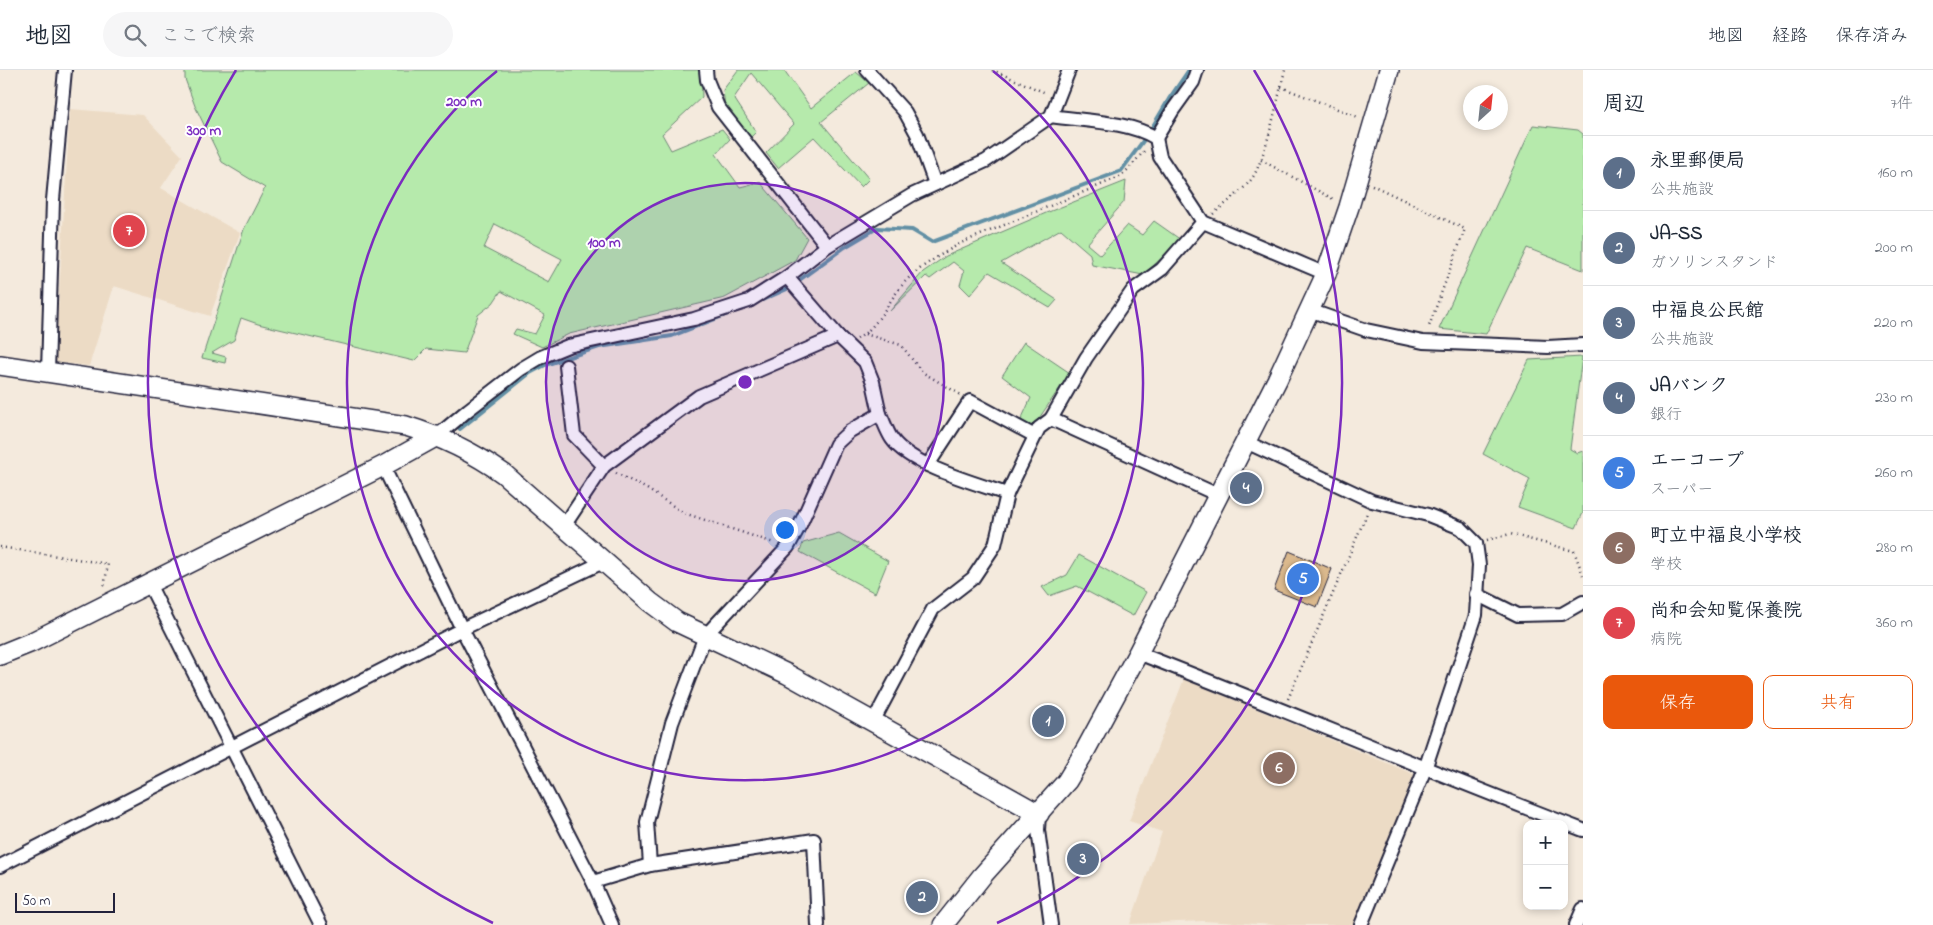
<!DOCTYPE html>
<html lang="ja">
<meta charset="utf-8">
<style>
body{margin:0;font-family:"Indie Flower","Klee One",sans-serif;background:#f6f6f7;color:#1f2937}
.controls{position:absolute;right:15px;bottom:15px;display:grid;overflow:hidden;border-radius:10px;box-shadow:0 2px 8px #0003}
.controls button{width:45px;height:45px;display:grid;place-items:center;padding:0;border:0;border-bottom:1px solid #e0e1e3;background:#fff;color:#1f2937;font:25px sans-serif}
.compass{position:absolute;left:1463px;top:15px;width:45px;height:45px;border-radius:50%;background:#fff;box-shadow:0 2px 8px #0003;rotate:27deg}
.scale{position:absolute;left:15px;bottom:12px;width:100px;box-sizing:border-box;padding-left:5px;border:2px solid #22223b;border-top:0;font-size:14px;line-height:18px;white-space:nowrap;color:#22223b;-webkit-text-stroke:4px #fff;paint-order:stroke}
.you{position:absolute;left:784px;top:459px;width:18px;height:18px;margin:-12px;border:4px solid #fff;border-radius:50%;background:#1a73e8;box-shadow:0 0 0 8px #1a73e833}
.badge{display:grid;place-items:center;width:32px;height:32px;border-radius:50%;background:#ea580c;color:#fff;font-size:16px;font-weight:700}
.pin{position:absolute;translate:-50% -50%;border:2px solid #fff;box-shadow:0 1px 5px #0006}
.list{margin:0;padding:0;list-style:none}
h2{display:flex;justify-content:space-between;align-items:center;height:65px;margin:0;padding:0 20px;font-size:21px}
h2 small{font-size:16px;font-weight:400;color:#747a83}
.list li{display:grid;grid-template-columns:32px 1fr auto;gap:15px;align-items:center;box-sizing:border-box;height:75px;padding:0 20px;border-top:1px solid #e0e1e3}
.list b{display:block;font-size:19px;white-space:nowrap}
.list p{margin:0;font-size:16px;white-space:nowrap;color:#747a83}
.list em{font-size:16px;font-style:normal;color:#747a83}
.actions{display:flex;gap:10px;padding:15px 20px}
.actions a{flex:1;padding:11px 0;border:1px solid #ea580c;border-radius:10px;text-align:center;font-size:18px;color:#ea580c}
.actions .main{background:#ea580c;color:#fff}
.icon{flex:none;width:28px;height:28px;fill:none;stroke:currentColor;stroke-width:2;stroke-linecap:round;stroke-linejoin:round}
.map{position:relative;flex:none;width:1583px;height:855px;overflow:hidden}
header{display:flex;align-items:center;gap:30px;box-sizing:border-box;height:70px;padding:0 25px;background:#fff;border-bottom:1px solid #e0e1e3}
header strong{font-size:24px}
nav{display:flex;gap:28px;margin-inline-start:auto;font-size:18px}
.search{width:350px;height:45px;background:#f6f6f7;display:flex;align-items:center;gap:12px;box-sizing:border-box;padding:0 18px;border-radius:28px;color:#747a83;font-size:19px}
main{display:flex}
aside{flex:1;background:#fff}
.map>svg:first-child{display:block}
.built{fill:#ecdbc5}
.green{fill:#b6eaac;stroke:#6c8674;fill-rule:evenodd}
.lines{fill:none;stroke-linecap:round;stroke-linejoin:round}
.stream{stroke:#6290a5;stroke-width:4}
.building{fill:#dbb98d;stroke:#22223b}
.street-casing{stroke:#22223b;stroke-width:16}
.secondary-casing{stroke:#22223b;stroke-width:22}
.path{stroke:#22223b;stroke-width:2.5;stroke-dasharray:1 4;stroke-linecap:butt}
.street{stroke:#fff;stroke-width:12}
.secondary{stroke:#fff;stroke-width:19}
.ring{fill:none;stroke:#7b2cbf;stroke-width:2.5}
.centre{fill:#7b2cbf;stroke:#fff;stroke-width:2.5}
.ring-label{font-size:15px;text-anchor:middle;font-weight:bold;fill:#7b2cbf;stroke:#fff;stroke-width:4;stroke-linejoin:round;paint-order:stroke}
</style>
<header>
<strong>地図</strong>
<div class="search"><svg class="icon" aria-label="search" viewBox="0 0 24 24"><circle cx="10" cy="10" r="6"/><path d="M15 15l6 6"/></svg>ここで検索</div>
<nav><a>地図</a><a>経路</a><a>保存済み</a></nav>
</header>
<main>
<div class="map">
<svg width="1583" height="855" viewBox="0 0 1583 855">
<rect width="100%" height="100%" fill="#f4eadd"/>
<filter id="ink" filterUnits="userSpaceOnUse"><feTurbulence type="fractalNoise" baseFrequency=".02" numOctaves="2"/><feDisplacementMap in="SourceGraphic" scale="10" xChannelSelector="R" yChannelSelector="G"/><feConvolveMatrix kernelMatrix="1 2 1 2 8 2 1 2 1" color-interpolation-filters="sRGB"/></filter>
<g filter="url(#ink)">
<g class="built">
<polygon points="70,39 143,45 182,86 161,118 240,163 210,246 114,216 89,296 55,292"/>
<polygon points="1184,609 1416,705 1357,855 1276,855 1203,851 1130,854 1162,762 1129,751"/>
</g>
<g class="green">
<path d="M185,0h516l1,27 -40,37 9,16 51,-21 8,10 -14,15 24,33 20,-5 47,56 -12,22 -70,38 -156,36 -27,13 -29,-13 3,-5 19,5 10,-19 -44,-24 -8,12 -15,12 -14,38 -38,-4 -12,12 -156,-37 -17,-6 -7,22 -22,13 14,4 -1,6 -23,-5 42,-129 21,-41 -43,-26 -27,-56 -10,-27zM495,154l67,35 -13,23 -65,-34z"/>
<polygon points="738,0 784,0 811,38 856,2 869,13 821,52 869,109 861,117 814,67 778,98 766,83 794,54 751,3 734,28 756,62 750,68 725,37 723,20"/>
<polygon points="1533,55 1578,60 1583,64 1583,200 1527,178 1486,264 1439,259"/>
<polygon points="1126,111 1124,132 1087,174 1100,185 1127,155 1142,165 1154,151 1181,170 1143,205 1092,195 1090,184 1061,159 1001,193 1057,230 1050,238 989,202 970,225 960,215 964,201 953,192 930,209 926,206 890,241 923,202 946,186 1046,143"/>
<polygon points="1024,272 1070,303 1033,357 1021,350 1031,328 1002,306"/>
<polygon points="1582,287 1570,379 1577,383 1583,381 1583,443 1576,458 1518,437 1530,409 1483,384 1529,290"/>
<polygon points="839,463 888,491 875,523 800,482 803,473"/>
<polygon points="1079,485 1146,522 1133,546 1077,516 1049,526 1042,517 1067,505"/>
</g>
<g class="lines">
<g class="stream">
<polyline points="1150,61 1169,29 1189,0"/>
<polyline points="760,231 787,219 845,177 877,158 912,160 932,172 1121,101 1146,67"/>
<polyline points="460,359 530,303 545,295 599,277 672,266 733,242"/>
</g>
</g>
<polygon class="building" points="1289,481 1332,499 1317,537 1274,520"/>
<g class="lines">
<g class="street-casing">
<g id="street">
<polyline points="706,0 707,10 718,37 827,176"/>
<polyline points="867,0 905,42 917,64 935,114"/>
<path d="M1051,46c32,5 77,5 105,22l4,19 43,65 123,52"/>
<polyline points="1156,68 1173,40 1193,12 1197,0"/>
<polyline points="1309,240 1366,260 1423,272 1548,277 1583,275"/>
<polyline points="566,296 574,365 604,396"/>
<polyline points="48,302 53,130 65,0"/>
<path d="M880,344c4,8 7,18 12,25 19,27 83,44 115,55"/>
<polyline points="1051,349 1086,288 1133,220 1162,199 1203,152"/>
<polyline points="437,366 468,340 521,299 541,287 568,276 694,249 749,231 787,207 827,176 912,125 986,91 1051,46 1069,0"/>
<polyline points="1246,372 1372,431 1428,445 1461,458 1476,473 1479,495 1476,545 1425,699 1361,855"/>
<polyline points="928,395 970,331 1035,366"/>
<polyline points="383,396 462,559 593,812 612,855"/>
<polyline points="564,456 604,396 699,326 838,266"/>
<polyline points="148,512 321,855"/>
<polyline points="1476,524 1518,545 1562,544 1583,532"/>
<path d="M1138,583c149,58 296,120 445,177"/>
<polyline points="873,652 933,539 973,508 995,475 1007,424 1039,358 1051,349 1218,425"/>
<polyline points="1039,744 1038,760 1051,855"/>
<polyline points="650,795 647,752 672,653 705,566 788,477 800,455 836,374 850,361 880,344 873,312 865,292 838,266 787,207"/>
<polyline points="0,796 462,559 605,491"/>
<polyline points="593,812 650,795 814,770 818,855"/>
<polyline points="1576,855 1583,839"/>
</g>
</g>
<g class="secondary-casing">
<g id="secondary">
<path d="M0,295l406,61c36,11 67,26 98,48l146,128 27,20 110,52 252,140"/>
<polyline points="0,585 32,572 383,396 437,366"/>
<polyline points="943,855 982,806 1067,711 1085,681 1138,583 1277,310 1326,204 1349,137 1389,0"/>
</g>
</g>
<g class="path">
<polyline points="992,0 1046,23"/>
<polyline points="1281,17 1358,47"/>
<polyline points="1261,90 1335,130"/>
<polyline points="1372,115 1465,159 1428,259"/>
<path d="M1213,144c13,-11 27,-21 38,-34 15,-21 27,-83 34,-110"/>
<polyline points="865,264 901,275 922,302 961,325"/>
<path d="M857,269c22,-13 31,-38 47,-56 13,-15 40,-30 57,-40l161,-67 24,-27"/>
<polyline points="616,403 647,419 684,443 774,473"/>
<polyline points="1487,470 1510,464 1574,481 1583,505"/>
<polyline points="0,477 108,494 104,518"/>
<polyline points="1288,629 1368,441"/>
</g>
<use href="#street" class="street"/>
<use href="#secondary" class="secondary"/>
</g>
</g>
<circle cx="745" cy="312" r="199" fill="#7b2cbf" fill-opacity=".12"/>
<g class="ring">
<circle cx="745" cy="312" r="199"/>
<path d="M993 1A398 398 0 1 1 497 1"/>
<path d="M493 853A597 597 0 0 1 236 0M1254 0A597 597 0 0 1 997 853"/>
</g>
<circle cx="745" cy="312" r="8" class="centre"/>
<g class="ring-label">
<text x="464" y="36">200 m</text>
<text x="204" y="65">300 m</text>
<text x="604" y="177">100 m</text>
</g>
</svg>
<div class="controls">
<button>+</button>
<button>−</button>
</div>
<svg class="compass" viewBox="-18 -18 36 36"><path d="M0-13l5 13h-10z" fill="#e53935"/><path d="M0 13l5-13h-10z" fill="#747a83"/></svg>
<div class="scale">50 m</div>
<div class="you"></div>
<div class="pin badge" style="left:1048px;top:651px;background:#5c6f8a">1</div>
<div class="pin badge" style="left:922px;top:827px;background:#5c6f8a">2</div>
<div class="pin badge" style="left:1083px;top:789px;background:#5c6f8a">3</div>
<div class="pin badge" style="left:1246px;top:418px;background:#5c6f8a">4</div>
<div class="pin badge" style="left:1303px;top:509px;background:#3f7fe0">5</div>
<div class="pin badge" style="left:1279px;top:698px;background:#8d6e63">6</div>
<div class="pin badge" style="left:129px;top:161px;background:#e0444e">7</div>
</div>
<aside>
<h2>周辺<small>7件</small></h2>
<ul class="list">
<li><span class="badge" style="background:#5c6f8a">1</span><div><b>永里郵便局</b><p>公共施設</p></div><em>160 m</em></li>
<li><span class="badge" style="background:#5c6f8a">2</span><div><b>JA-SS</b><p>ガソリンスタンド</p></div><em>200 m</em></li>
<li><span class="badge" style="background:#5c6f8a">3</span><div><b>中福良公民館</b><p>公共施設</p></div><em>220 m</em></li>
<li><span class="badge" style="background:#5c6f8a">4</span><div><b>JAバンク</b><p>銀行</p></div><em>230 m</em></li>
<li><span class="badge" style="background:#3f7fe0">5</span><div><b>エーコープ</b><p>スーパー</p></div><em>260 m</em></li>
<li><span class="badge" style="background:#8d6e63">6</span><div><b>町立中福良小学校</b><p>学校</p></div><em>280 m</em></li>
<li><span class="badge" style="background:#e0444e">7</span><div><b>尚和会知覧保養院</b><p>病院</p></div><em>360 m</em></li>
</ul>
<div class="actions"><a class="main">保存</a><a>共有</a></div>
</aside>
</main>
